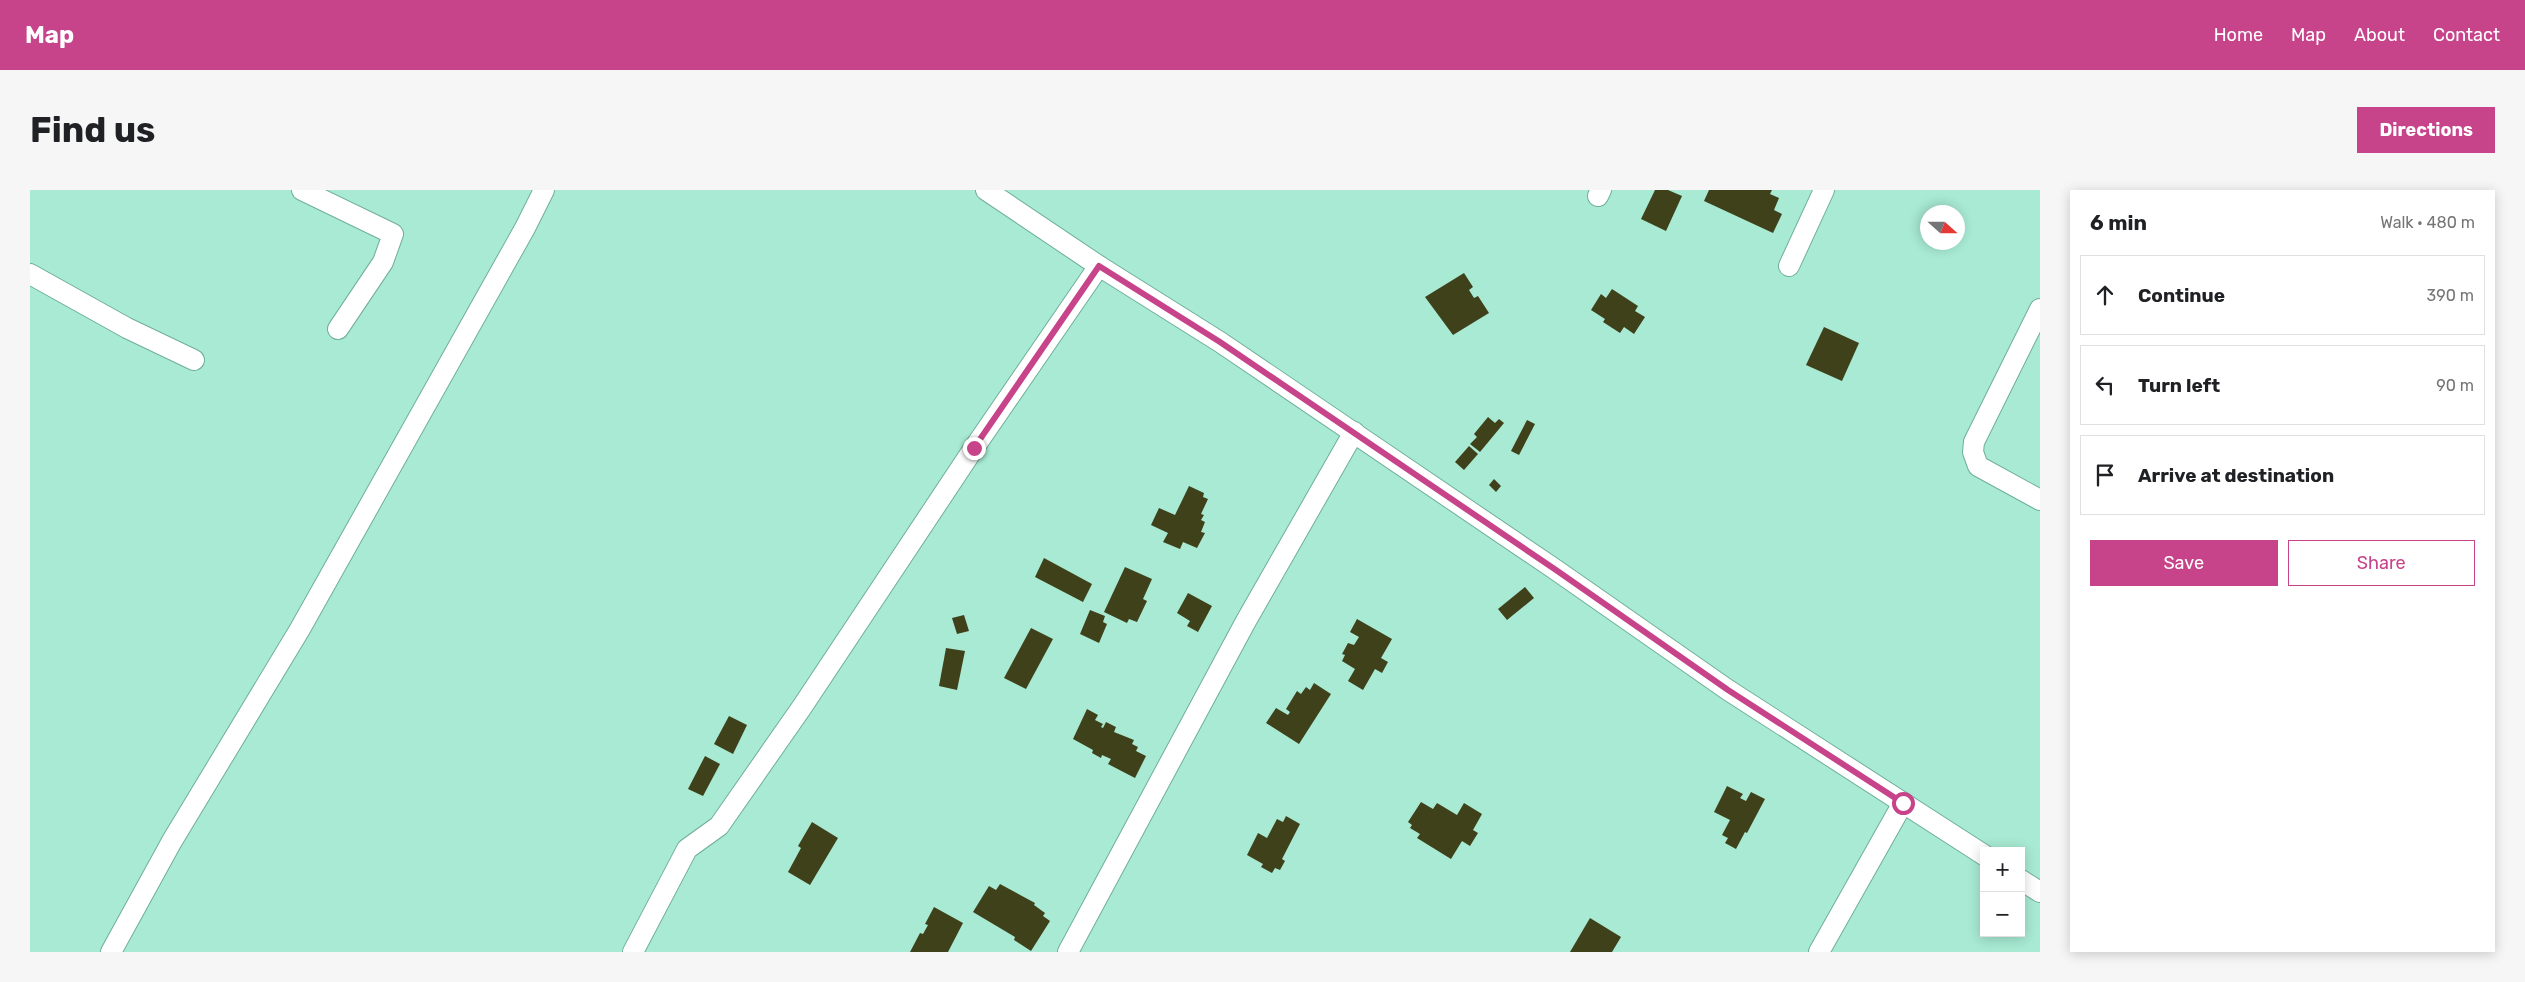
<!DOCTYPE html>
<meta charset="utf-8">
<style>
body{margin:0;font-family:Rubik,sans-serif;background:#f6f6f6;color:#202124}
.controls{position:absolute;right:15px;bottom:15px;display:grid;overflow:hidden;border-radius:0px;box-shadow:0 2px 12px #0003}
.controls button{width:45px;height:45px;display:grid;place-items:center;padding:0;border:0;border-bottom:1px solid #e0e0e0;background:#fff;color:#202124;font:25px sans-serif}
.compass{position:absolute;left:1890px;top:15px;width:45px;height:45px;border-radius:50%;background:#fff;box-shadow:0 2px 12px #0003;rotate:111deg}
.stop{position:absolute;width:15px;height:15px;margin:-11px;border:4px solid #c7438a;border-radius:50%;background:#fff}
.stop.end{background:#c7438a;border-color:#fff;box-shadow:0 1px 5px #0008}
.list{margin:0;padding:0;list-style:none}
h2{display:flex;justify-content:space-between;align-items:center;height:65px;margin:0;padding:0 20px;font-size:21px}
h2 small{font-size:16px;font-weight:400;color:#757577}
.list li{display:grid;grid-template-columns:32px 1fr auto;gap:15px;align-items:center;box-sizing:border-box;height:80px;margin:0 10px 10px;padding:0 10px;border:1px solid #e0e0e0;border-radius:0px}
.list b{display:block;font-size:19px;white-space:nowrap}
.list em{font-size:16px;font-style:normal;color:#757577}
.actions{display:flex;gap:10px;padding:15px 20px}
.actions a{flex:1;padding:11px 0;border:1px solid #c7438a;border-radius:0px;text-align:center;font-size:18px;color:#c7438a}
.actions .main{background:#c7438a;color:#fff}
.icon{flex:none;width:28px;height:28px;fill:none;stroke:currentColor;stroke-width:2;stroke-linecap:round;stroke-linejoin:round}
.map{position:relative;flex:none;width:2010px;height:762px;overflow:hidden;border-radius:0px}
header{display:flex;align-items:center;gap:30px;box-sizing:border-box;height:70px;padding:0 25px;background:#c7438a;color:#fff}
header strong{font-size:24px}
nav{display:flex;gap:28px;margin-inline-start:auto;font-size:18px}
.intro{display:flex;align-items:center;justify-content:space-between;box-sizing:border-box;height:120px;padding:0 30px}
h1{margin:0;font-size:35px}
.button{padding:12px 22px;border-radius:0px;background:#c7438a;color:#fff;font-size:18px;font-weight:700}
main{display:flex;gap:30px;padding:0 30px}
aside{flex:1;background:#fff;border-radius:0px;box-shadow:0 2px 12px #0003}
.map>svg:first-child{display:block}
.building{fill:#3f411a}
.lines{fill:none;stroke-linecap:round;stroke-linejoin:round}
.minor-casing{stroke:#6faf99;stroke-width:22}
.minor{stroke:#fff;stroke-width:20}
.route{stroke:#c7438a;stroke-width:6}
</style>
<header>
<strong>Map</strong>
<nav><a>Home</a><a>Map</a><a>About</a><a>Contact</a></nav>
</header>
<div class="intro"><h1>Find us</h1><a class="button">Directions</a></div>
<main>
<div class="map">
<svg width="2010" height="762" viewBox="0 0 2010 762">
<rect width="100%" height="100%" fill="#a8ead3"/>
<g class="building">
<polygon points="1625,0 1638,0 1652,6 1636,41 1611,29"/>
<polygon points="1679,0 1742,0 1740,4 1749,8 1744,20 1752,24 1743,43 1674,11"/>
<polygon points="1434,83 1443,97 1439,100 1444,108 1448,106 1459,123 1423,145 1395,107"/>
<polygon points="1582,99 1608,116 1605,121 1615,127 1604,144 1594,137 1590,143 1573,132 1575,129 1561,120 1571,104 1576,108"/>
<polygon points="1794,137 1829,153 1812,191 1776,175"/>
<polygon points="1458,227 1465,233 1469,229 1474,233 1450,262 1440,254 1447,247 1444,244"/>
<polygon points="1497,230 1505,234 1489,265 1481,261"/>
<polygon points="1439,256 1448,264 1434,280 1425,272"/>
<polygon points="1464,289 1471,296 1466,302 1459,295"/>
<polygon points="1159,296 1174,303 1173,307 1178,309 1171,324 1174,325 1171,330 1175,332 1171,342 1175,343 1167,358 1153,352 1150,359 1133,352 1138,343 1121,335 1129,318 1145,325"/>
<polygon points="1014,368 1062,394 1053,412 1005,387"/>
<polygon points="1095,377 1122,389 1113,409 1117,411 1107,432 1099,429 1097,433 1074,422"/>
<polygon points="1495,397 1504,408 1477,430 1468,419"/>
<polygon points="1158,403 1182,416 1168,442 1157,436 1160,431 1147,423"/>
<polygon points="1060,420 1075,426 1073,432 1077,434 1069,453 1050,444"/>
<polygon points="934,425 939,441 927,444 922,428"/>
<polygon points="1327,429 1362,449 1351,468 1358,472 1352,483 1345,479 1333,500 1318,491 1325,479 1312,471 1315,465 1312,464 1318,453 1324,455 1329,447 1320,442"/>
<polygon points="1001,438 1023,449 996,499 974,488"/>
<polygon points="916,458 935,461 927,500 909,496"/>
<polygon points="1284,493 1301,504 1269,554 1236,533 1246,518 1258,525 1260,522 1256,519 1267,501 1271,504 1276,497 1280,500"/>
<polygon points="1057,519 1068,525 1065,530 1073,534 1071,537 1073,538 1076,532 1086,537 1084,542 1104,550 1102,554 1108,557 1106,561 1116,566 1105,588 1078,574 1081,569 1072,565 1071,568 1062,563 1063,560 1043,549"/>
<polygon points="699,526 717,535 703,564 684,554"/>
<polygon points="675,566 690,574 673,606 658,599"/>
<polygon points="1697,596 1713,604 1710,608 1716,611 1721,602 1735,609 1717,643 1715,642 1706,659 1695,653 1698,648 1692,645 1700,630 1684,622"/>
<polygon points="1391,612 1403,619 1407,613 1427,625 1434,613 1452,624 1443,640 1448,643 1440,656 1432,651 1421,669 1387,648 1390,644 1380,638 1382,635 1378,632"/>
<polygon points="1256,626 1270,634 1252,669 1255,671 1250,680 1245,678 1242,683 1231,677 1233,674 1217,665 1228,643 1237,648 1247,629 1253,632"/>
<polygon points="782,632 808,648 780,695 758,682 771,658 768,656"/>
<polygon points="970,694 1005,713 1004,715 1015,723 1013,726 1020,731 1001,761 984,750 985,747 943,722 959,696 966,700"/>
<polygon points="904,717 933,733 918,762 880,762 890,743 893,744 898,735 895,734"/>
<polygon points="1560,728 1591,747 1582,762 1540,762"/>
</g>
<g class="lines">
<g class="minor-casing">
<g id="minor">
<polyline points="272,0 363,44 353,72 308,139"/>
<polyline points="956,0 1069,76"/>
<polyline points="1568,6 1571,0"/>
<polyline points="1759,76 1794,0"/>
<polyline points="0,84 97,138 164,170"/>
<polyline points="2010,119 1944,252 1943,262 1948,276 2010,310"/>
<polyline points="1991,690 2010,702"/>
<polyline points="81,762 142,651 270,439 495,38 514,0"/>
<polyline points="603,762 657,659 689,636 772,517 944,258 1069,76 1190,152 1526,380 1698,500 1954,665"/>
<polyline points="1038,762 1216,431 1324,242"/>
<polyline points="1789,762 1873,613"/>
</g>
</g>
<use href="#minor" class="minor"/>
</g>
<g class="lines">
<polyline class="route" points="944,258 1069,76 1190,152 1526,380 1698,500 1873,613"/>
</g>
</svg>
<div class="controls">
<button>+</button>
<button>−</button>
</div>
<svg class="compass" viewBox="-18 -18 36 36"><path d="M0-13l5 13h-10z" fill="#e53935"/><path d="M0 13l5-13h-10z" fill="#757577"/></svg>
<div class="stop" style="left:1873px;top:613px"></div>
<div class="stop end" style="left:944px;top:258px"></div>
</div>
<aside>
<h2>6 min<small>Walk · 480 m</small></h2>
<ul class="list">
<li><svg class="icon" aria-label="ahead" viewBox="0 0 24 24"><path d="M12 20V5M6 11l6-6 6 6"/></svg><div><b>Continue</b></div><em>390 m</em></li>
<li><svg class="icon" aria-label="left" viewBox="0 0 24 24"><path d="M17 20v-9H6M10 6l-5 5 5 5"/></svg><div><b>Turn left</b></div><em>90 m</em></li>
<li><svg class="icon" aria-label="arrive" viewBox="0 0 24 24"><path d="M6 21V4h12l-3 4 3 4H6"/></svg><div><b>Arrive at destination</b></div></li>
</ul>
<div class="actions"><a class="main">Save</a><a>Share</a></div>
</aside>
</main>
